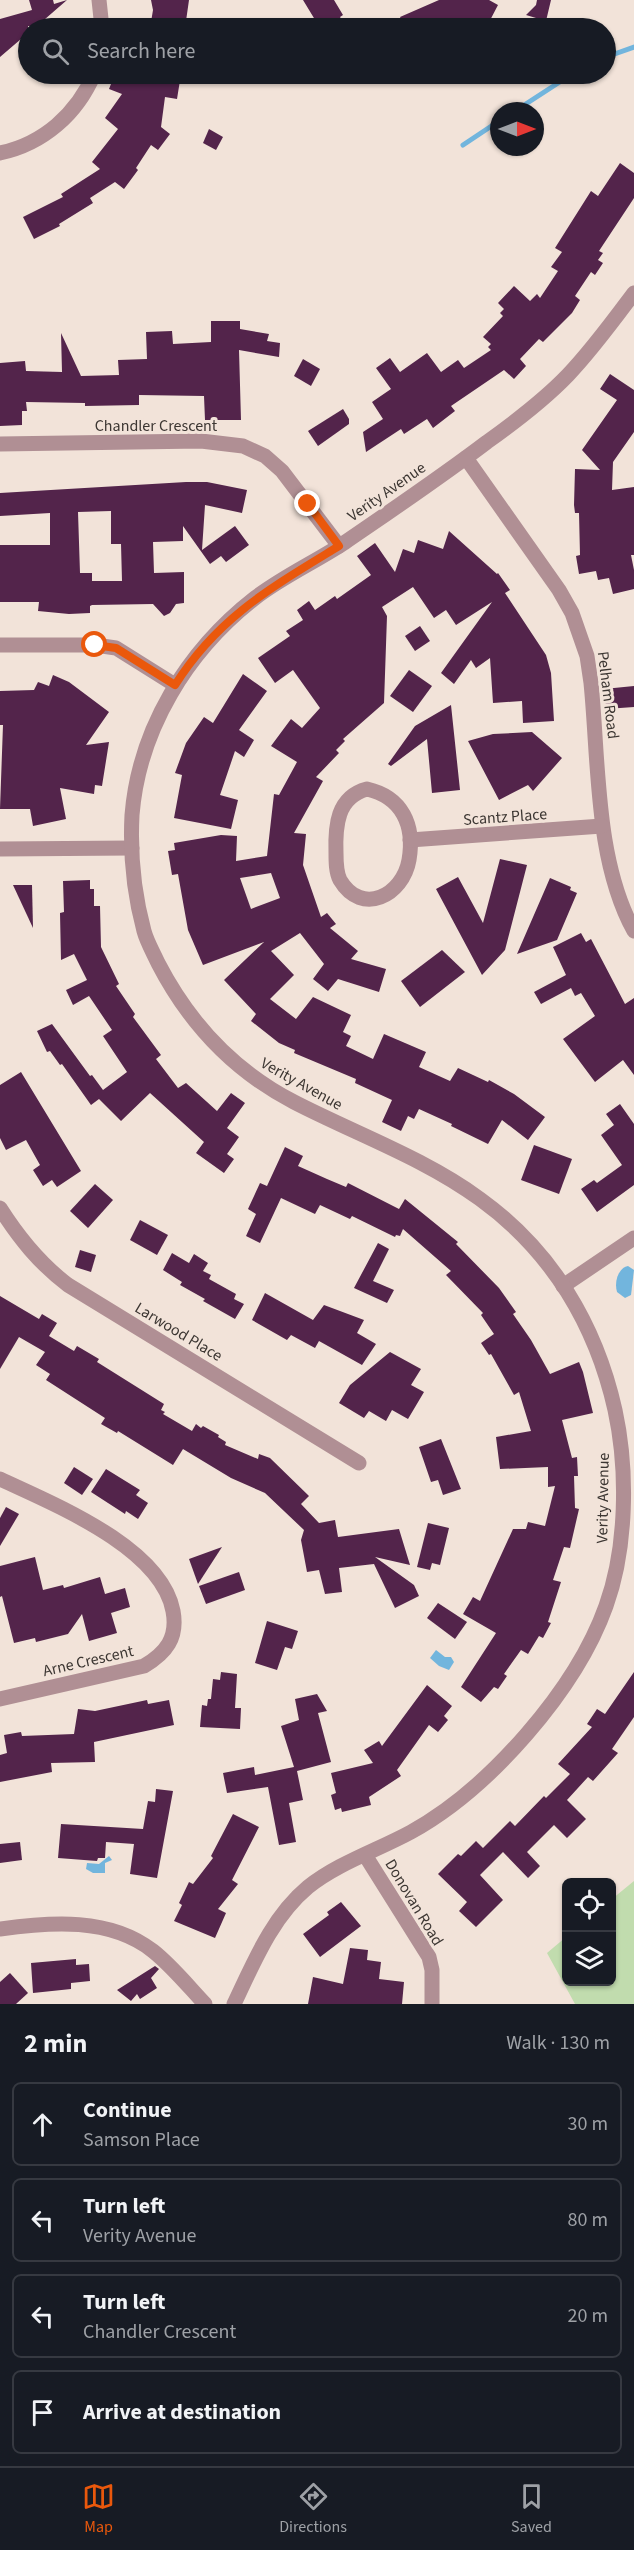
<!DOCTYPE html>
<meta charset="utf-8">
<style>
body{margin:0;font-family:"Source Sans 3",sans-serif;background:#242831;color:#f1f3f6}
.controls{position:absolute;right:18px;bottom:18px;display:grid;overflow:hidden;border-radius:9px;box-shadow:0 2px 4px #0004}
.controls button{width:54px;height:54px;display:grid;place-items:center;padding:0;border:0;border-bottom:2px solid #363941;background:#171b24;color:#f1f3f6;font:30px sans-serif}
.compass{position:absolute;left:490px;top:102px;width:54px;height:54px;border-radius:50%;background:#171b24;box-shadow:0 2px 4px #0004;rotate:90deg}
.stop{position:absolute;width:18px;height:18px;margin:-14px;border:4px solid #ea580c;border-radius:50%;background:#fff}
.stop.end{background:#ea580c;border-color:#fff;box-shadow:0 2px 6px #0008}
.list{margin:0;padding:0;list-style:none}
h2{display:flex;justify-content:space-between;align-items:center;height:78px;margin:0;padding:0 24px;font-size:26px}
h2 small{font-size:20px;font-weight:400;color:#9ea1a6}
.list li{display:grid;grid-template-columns:39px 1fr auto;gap:18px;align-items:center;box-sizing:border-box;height:84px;margin:0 12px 12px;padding:0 12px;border:2px solid #363941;border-radius:9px}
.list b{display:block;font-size:22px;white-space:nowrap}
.list p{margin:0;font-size:20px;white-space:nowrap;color:#9ea1a6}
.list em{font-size:20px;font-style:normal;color:#9ea1a6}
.icon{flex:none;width:33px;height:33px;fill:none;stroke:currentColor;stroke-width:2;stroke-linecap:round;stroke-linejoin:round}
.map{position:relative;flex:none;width:634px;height:2004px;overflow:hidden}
.search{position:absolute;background:#171b24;box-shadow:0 2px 4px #0004;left:18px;right:18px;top:18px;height:66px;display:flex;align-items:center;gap:15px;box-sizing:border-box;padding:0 21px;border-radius:33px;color:#9ea1a6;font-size:22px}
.sheet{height:462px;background:#171b24}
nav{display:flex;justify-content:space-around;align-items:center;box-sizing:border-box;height:84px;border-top:2px solid #363941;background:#171b24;font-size:16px;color:#9ea1a6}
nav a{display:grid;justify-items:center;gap:3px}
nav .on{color:#ea580c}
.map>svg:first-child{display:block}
.green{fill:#c1dcae}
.water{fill:#72b5dd}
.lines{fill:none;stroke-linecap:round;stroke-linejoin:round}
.stream{stroke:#72b5dd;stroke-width:5}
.building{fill:#53244b;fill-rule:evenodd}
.minor{stroke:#b08f94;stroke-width:15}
.route{stroke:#ea580c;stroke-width:8}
.labels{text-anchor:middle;stroke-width:6;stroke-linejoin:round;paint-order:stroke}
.street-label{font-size:16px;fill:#3c3632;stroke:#f2e3d9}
</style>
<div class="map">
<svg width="634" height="2004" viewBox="0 0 634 2004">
<rect width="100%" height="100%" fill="#f2e3d9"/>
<polygon class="green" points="634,1881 634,2004 575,2004 547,1953 566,1937 566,1982 612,1982 612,1899"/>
<g class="water">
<path d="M628,1266l6,4 -3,25 -6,3 -8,-6c-3,-10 1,-24 11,-26z"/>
<polygon points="436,1650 445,1657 451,1657 454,1662 449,1670 439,1666 430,1658"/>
<polygon points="109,1856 112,1860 105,1863 105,1873 93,1873 86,1869 87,1863 99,1864"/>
</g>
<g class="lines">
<g class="stream">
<polyline points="606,57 634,47"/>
<polyline points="515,111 572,74"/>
<polyline points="463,145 499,121"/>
</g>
</g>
<g class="building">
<polygon points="29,0 53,0 54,4 67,0 37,26 28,26 28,33 0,57 0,19 32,10"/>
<polygon points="151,0 189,0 185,28 150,28 153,10"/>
<polygon points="303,0 334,0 343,15 340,17 347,28 320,28"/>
<polygon points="439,0 489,0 498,5 486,28 475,28 455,18 452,24 445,18 421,28 405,28 400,17"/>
<polygon points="537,0 551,0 546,21 526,15 536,5"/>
<polygon points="115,74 143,81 145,74 181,74 177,99 165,97 161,127 170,134 158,150 151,145 136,168 138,170 124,189 115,182 90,198 93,203 59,224 60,226 34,239 23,217 63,197 61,194 100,169 92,162 118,129 105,118 122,94 109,89"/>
<polygon points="209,129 223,137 216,150 203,143"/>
<polygon points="620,163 634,173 634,198 599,251 603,253 598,260 603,263 595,275 591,272 575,296 580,300 572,313 543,342 539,339 520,359 526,366 514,379 504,370 451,406 455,411 433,428 427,419 404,434 401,429 366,452 363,432 383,419 372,402 391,389 376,368 390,358 400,372 427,353 441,372 458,360 464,368 491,350 488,347 491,344 483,337 503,316 500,313 504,309 498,303 514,286 530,301 537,294 540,298 558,271 551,267 562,252 555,248 591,191 598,196"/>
<polygon points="211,321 240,321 240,329 269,334 267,341 280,343 279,357 239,350 241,420 205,420 204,396 139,395 139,405 85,406 85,403 26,402 27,411 22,411 22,425 0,426 0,363 25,361 26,371 62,372 61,333 81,376 119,375 118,360 147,359 146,332 172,331 173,344 211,342"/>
<polygon points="303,359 320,369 311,386 294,376"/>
<polygon points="610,374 634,390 634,432 613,462 612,490 634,487 634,555 631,555 634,570 634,589 613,594 609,578 598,580 596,571 579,574 576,556 580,555 579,513 575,513 574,505 575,469 600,470 582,450 617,400 600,389"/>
<polygon points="343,409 349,419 349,424 318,446 308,431"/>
<path d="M186,482h21l40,8 -5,23 -37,-8 -3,45 33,-24 14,19 -23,17 -5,-6 -11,8 -27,-38v15l-30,1 1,31 30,-1v31l-8,1 -6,9 -6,3 -11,-12 -61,1 -2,1v7l-21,1 -31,-3 1,-9h-39v-57h50v-32l-50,3v-23zM111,511v33h10l1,37h-30v-8h-12l-2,-61z"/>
<path d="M449,531l48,43 1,-1 12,17 -5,3 41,62 5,18 3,48 -31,2 -1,-22 -29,2 -3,-45 -14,10 -5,-8 -17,24 -13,-11 51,-71 -36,23 -10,-15 -12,8 -21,-31 -31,20 5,9 -3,87 -41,36 2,2 -9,9 3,3 -23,24 7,4 -29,52 12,1 -3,31 18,52 6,-4 9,11 -6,4 28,23 -7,8 35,10 -7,23 -41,-13 -10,12 -15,-12 11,-15 -24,-31 -29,18 23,24 -24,24 26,20 17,-22 38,18 -8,17 8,4 -5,10 27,13 11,-25 42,18 -7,15 31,14 8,-13 30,14 1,-2 25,14 31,23 -17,23 -26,-20 -14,24 -37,-18 1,-2 -33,-15 -5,10 -6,-3 -7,15 -19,-9 10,-22 -37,-17 1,-4 -62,-26 1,-3 -16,-7 -28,-22 5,-7 -32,-34 40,-38 -61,23 -15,-35 -10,-56 -6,1 -4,-24 7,-1 -1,-7 47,-8 16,1 -1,25 31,-5 7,-62 5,1 18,-33 -26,-16 20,-27 11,9 18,-20 -27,-38 -18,13 -17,-25 32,-22 -4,-5 17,-11 -6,-10 12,-9 6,9 20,-14 2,3 34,-24 -14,-19 18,-13 20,29 8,-23 11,4 4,-13 25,9zM271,873l9,25 -29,11 -11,-31z"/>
<polygon points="420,626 430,641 415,651 405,636"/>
<polygon points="409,670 432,686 413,712 390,696"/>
<polygon points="243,674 267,691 239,730 254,740 244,757 235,751 220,795 238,800 231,829 174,818 182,775 175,773 186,743 204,717 213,723"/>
<polygon points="53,675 69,682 109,712 86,745 109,742 102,786 95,785 94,794 60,788 66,819 33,826 30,809 0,809 3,725 0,725 0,691 34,690 38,682 49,686"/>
<polygon points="634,686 634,707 606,709 604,689"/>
<polygon points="451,705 460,790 432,793 427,739 391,766 388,764 415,726"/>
<polygon points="532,732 562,758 533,791 528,785 499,800 468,741 493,734"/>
<polygon points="500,859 527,865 505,950 482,975 436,889 458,877 483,923"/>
<polygon points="550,878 571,887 570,890 577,893 557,940 517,954"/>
<polygon points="90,880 90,889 94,889 94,906 100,906 101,947 119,984 116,986 135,1014 133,1017 161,1055 156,1059 178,1088 186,1083 217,1111 231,1093 245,1103 227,1128 239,1137 227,1154 234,1159 224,1173 196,1153 204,1142 150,1093 121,1121 99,1099 91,1105 62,1064 60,1065 50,1051 47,1052 37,1031 52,1024 90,1076 92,1075 103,1090 127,1072 103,1036 112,1030 89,996 73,1005 66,990 87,980 74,954 61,960 60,913 64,912 63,881"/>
<polygon points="13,885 32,885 33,928"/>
<polygon points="581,933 586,942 591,939 625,1004 634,998 634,1075 623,1060 595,1082 563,1039 595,1016 581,993 575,996 571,988 541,1004 534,992 566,975 553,947"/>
<polygon points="442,950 465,972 420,1007 401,981"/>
<polygon points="21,1072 81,1171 57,1187 52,1180 43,1186 33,1170 40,1165 26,1140 6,1150 0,1138 0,1085"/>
<polygon points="620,1104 634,1124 634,1185 597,1212 581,1189 594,1180 597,1183 622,1165 601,1135 614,1125 606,1114"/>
<polygon points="534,1145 572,1159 559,1194 521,1180"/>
<polygon points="285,1147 303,1156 298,1166 327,1179 346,1187 348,1183 399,1209 405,1199 458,1242 456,1244 499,1288 516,1312 513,1314 531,1340 550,1374 579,1362 583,1372 593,1413 562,1420 572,1458 577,1457 578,1476 574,1476 575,1508 579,1509 570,1548 564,1547 553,1580 561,1582 548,1622 551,1623 543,1638 539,1636 528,1654 521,1650 504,1674 507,1676 498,1689 494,1687 481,1702 461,1687 496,1633 463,1614 473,1597 480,1601 513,1529 526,1529 528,1522 545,1526 555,1486 548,1487 548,1467 500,1469 496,1437 531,1431 519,1392 514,1395 491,1354 489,1355 481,1343 494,1334 481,1315 483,1313 446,1275 451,1271 403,1229 400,1236 396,1235 395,1237 352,1216 350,1219 320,1205 315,1214 281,1198 260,1243 246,1236 256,1214 248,1209 260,1183 267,1186"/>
<polygon points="95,1184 113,1200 88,1228 70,1211"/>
<polygon points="140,1220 168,1235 157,1255 130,1240"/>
<polygon points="378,1243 389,1249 373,1281 394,1290 387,1303 354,1288"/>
<polygon points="80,1250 96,1255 91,1272 75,1267"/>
<polygon points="172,1253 189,1263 194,1254 208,1263 203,1271 211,1275 209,1279 236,1294 234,1299 244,1304 235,1319 203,1301 205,1299 180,1285 182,1282 163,1270"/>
<polygon points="265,1293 313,1320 324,1305 364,1320 357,1333 376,1344 362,1365 319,1341 315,1348 291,1335 287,1340 252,1320"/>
<polygon points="0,1296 39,1319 42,1314 57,1323 49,1336 74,1351 77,1346 99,1359 97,1362 164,1404 161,1410 165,1412 163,1414 192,1431 196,1424 201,1428 203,1426 219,1435 218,1437 226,1442 225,1445 258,1459 259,1454 270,1458 309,1496 301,1504 319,1523 335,1520 338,1537 399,1529 410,1565 375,1557 414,1585 419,1596 395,1608 374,1564 339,1568 342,1592 325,1594 319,1570 307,1572 301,1540 304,1530 265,1493 231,1478 183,1449 173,1465 118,1431 117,1433 101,1424 105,1418 46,1380 50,1374 36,1365 45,1352 19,1337 0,1369"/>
<polygon points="390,1352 421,1369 411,1385 424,1392 408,1419 392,1410 386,1421 369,1411 364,1418 339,1403 350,1385"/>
<polygon points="441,1439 461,1489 443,1495 438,1480 431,1482 419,1447"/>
<polygon points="74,1467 93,1479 82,1495 64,1483"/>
<polygon points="106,1469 140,1490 136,1495 148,1503 138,1519 126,1511 125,1514 91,1492"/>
<polygon points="6,1507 19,1514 0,1546 0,1518"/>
<polygon points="428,1523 449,1528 440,1565 432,1563 430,1570 417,1567"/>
<polygon points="222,1547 198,1584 189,1559"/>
<polygon points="35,1557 43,1590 63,1585 64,1588 100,1577 105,1594 125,1588 130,1607 111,1613 117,1633 89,1641 82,1614 68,1634 36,1642 35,1638 14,1643 2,1596 0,1597 0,1566"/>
<polygon points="239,1572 245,1590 206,1604 199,1586"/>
<polygon points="438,1603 467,1622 455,1639 427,1618"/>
<polygon points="267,1621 298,1631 292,1649 285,1647 277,1670 255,1663"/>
<polygon points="221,1672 237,1674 235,1708 241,1708 240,1729 200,1727 202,1705 207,1706 208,1699 211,1699 213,1679 220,1680"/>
<polygon points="634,1672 634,1717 612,1749 618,1753 593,1781 588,1777 567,1800 586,1819 567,1838 554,1825 527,1852 540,1866 528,1878 503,1852 480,1875 503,1900 476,1927 459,1911 467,1902 438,1874 458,1854 461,1856 476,1841 483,1848 510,1821 515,1826 544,1796 546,1798 570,1774 558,1764 592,1727 587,1724 597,1709 605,1714"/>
<polygon points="427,1685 452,1706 444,1716 448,1720 438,1732 429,1725 397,1770 401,1776 369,1797 371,1805 342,1812 341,1808 335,1810 331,1795 336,1793 331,1773 373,1763 364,1750 379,1741 382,1746"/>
<polygon points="317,1694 327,1711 318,1713 331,1762 297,1771 303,1800 289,1803 296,1842 279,1845 268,1787 227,1793 223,1773 254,1767 255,1775 294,1767 281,1726 299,1720 295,1699"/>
<polygon points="147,1700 148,1704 169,1700 174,1725 94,1742 95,1762 51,1763 52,1772 0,1782 0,1755 7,1753 4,1735 21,1732 22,1736 74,1734 78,1709 95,1711"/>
<polygon points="156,1789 173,1791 157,1878 130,1874 134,1844 106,1842 105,1858 98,1858 97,1861 58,1858 61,1824 143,1829 148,1801 155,1802"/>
<polygon points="233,1814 259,1827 232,1880 238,1884 218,1909 226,1913 215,1938 174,1921 182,1905 179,1903 189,1882 193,1884 213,1858 211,1856"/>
<polygon points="20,1842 22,1860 0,1863 0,1844"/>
<polygon points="341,1902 361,1926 320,1957 303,1934 329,1915 327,1912"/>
<polygon points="350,1948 368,1950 367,1960 381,1962 379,1979 404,1982 402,2004 308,2004 313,1977 343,1984"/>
<polygon points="76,1959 76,1965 89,1964 90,1981 71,1983 71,1989 33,1993 31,1963"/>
<polygon points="155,1966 159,1969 151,1978 157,1988 140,1999 137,1994 131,2001 117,1990"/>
<polygon points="10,1973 28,1993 16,2004 0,2004 0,1982"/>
</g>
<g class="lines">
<g class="minor">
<polyline points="99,0 102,28"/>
<path d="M0,153c43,-9 77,-39 94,-79"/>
<polyline points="0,444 201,441 243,446 265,456 282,471 339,546"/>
<path d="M466,458l93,132 13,23 15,43 4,27c8,80 4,177 43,248"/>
<polyline points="0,645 95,645 116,648 175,685"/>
<path d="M367,789c35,8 48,36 42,71 -6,35 -47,57 -69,20 -4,-8 -4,-18 -4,-27 -1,-27 1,-56 31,-64z"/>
<polyline points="410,840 602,826"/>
<polyline points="0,849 132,848"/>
<path d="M0,1208c19,30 39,55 68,77l291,178"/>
<polyline points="563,1286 634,1238"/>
<path d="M0,1479c53,25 161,68 173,132 5,27 -7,42 -29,55l-144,33"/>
<polyline points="365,1855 429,1957 432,1970 432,2004"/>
<path d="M0,1929c50,-7 110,-12 153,22 19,15 35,35 52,53"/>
<path d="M234,2004c20,-42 38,-87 74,-117 30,-24 70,-37 103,-55 78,-43 165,-142 195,-226 21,-58 22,-136 9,-196 -19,-85 -63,-159 -135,-211 -56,-41 -124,-65 -186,-97 -60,-31 -105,-79 -136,-139 -5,-11 -11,-21 -14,-32 -10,-37 -14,-77 -12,-116 7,-86 55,-164 123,-217 27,-21 60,-36 89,-55 48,-33 97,-66 143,-101 28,-20 57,-42 81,-67 24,-25 45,-54 66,-82"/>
</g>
</g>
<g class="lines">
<path class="route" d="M95,645l21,3 59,37c43,-68 97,-98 164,-139l-31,-42"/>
</g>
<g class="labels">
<g class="street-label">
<text x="156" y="431">Chandler Crescent</text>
<text transform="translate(386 491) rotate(-35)" y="6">Verity Avenue</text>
<text transform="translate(609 695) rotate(83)" y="6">Pelham Road</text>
<text transform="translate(505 816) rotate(-4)" y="6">Scantz Place</text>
<text transform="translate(302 1083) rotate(29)" y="6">Verity Avenue</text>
<text transform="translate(179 1331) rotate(31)" y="6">Larwood Place</text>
<text transform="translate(602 1498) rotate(-89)" y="6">Verity Avenue</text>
<text transform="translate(88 1660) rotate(-13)" y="6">Arne Crescent</text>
<text transform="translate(415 1902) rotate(59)" y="6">Donovan Road</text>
</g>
</g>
</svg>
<div class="controls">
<button><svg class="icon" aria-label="locate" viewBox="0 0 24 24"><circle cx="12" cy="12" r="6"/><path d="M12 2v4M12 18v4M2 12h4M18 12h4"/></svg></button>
<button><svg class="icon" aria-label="layers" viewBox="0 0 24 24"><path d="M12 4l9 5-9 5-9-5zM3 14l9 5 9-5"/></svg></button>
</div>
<svg class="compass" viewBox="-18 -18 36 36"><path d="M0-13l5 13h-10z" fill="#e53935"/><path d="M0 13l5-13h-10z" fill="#9ea1a6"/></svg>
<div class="stop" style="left:95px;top:645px"></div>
<div class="stop end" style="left:308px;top:504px"></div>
<div class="search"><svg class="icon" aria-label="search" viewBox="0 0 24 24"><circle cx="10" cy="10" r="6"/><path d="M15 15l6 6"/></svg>Search here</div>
</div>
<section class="sheet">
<h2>2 min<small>Walk · 130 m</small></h2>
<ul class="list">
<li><svg class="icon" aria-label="ahead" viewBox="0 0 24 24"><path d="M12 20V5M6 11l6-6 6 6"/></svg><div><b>Continue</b><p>Samson Place</p></div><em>30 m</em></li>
<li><svg class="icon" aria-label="left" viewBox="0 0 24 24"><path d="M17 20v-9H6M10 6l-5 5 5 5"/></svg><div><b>Turn left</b><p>Verity Avenue</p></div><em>80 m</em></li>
<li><svg class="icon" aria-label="left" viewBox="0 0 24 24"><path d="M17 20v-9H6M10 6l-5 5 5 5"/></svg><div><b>Turn left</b><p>Chandler Crescent</p></div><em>20 m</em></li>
<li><svg class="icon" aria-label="arrive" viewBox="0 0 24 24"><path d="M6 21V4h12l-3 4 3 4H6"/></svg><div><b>Arrive at destination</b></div></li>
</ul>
</section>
<nav>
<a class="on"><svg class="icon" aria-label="map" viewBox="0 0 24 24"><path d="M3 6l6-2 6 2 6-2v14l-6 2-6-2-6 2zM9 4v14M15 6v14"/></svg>Map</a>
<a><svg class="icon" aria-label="directions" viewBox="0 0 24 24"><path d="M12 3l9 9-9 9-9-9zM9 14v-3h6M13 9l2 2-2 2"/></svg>Directions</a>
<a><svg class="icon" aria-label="saved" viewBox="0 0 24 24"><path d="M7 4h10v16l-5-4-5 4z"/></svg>Saved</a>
</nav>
